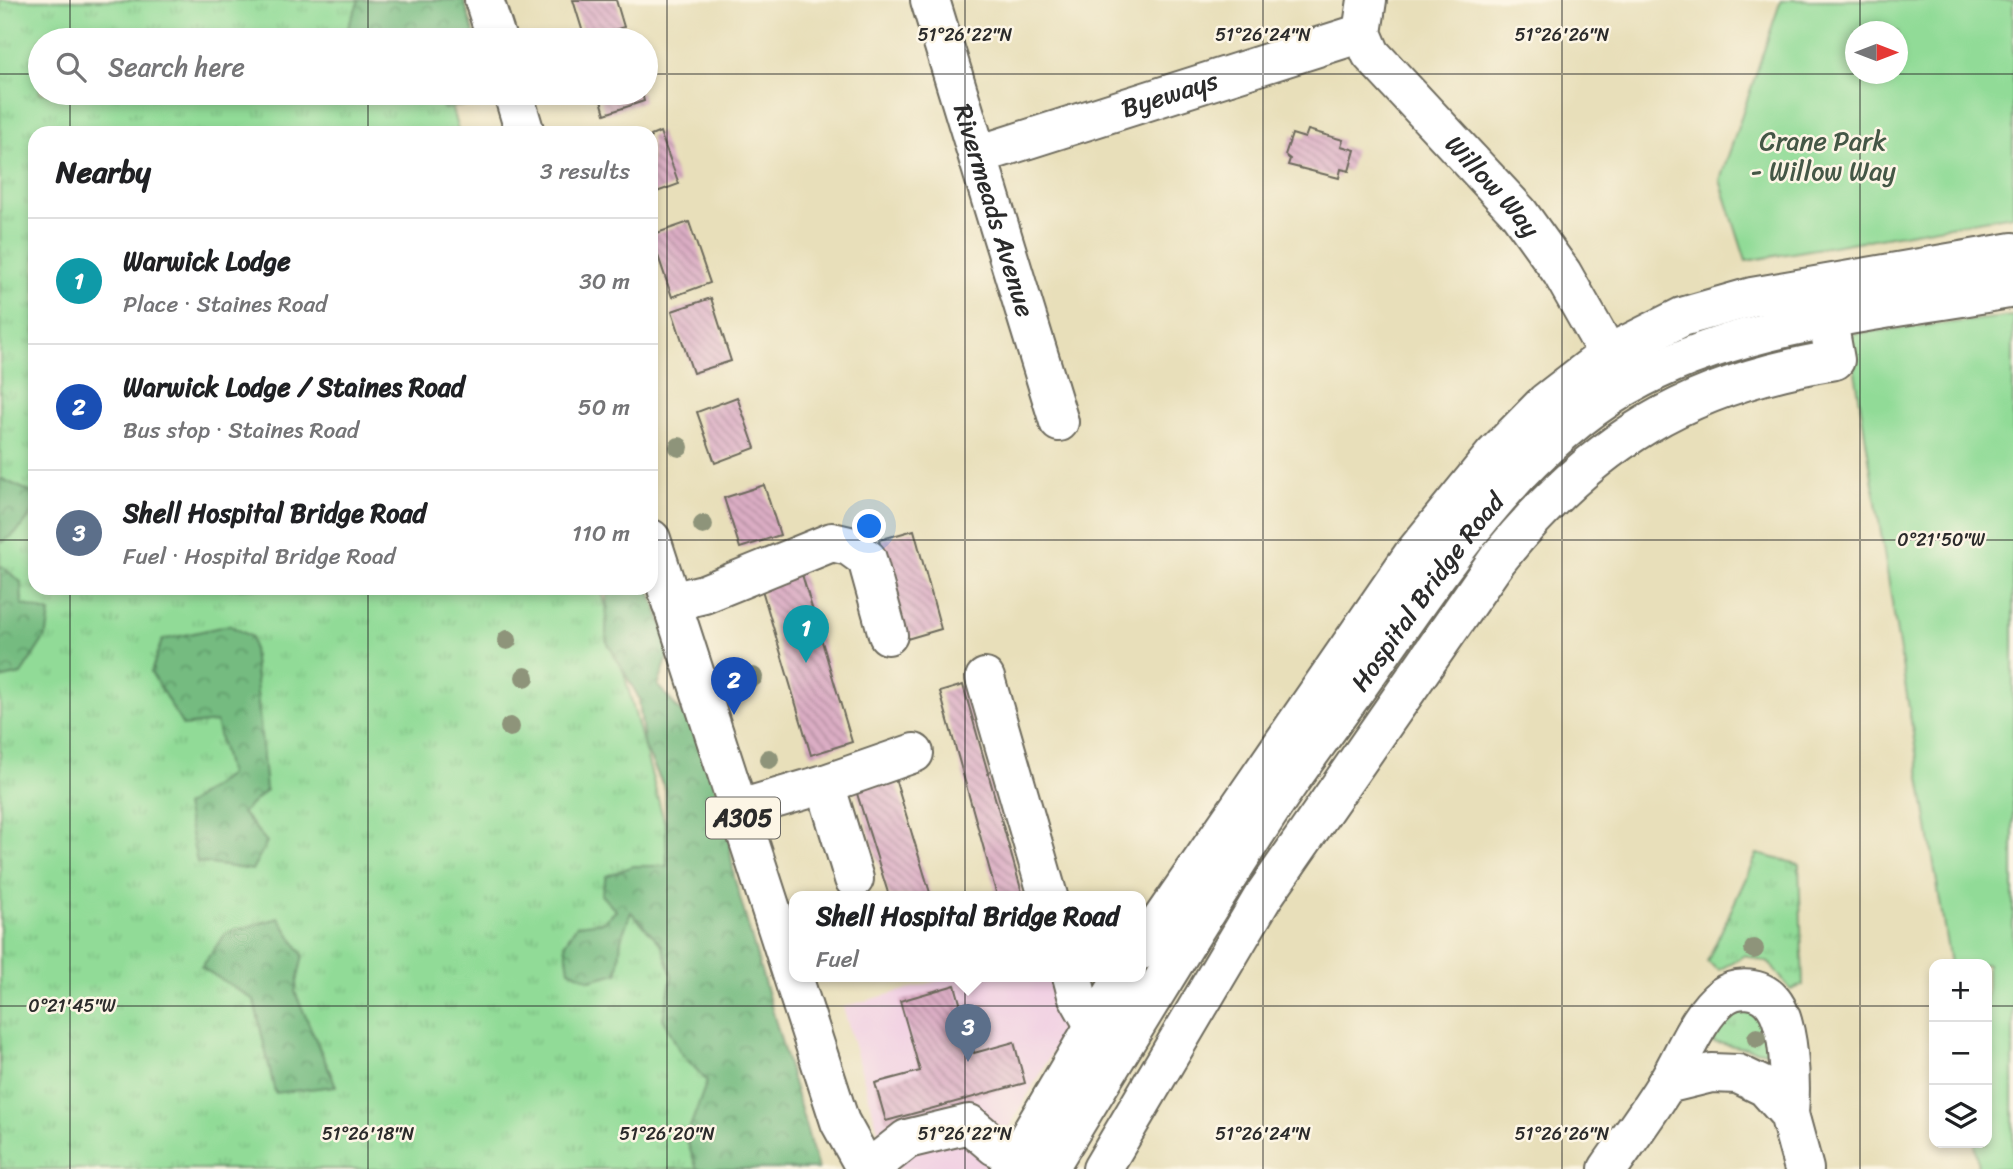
<!DOCTYPE html>
<meta charset="utf-8">
<style>
body{margin:0;font-family:Sriracha,sans-serif;background:#f6f6f6;color:#202124}
.controls{position:absolute;right:21px;bottom:21px;display:grid;overflow:hidden;border-radius:14px;box-shadow:0 4px 10px #0003}
.controls button{width:63px;height:63px;display:grid;place-items:center;padding:0;border:0;border-bottom:2px solid #e0e0e0;background:#fff;color:#202124;font:35px sans-serif}
.compass{position:absolute;left:1845px;top:21px;width:63px;height:63px;border-radius:50%;background:#fff;box-shadow:0 4px 10px #0003;rotate:90deg}
.you{position:absolute;left:870px;top:527px;width:24px;height:24px;margin:-18px;border:5px solid #fff;border-radius:50%;background:#1a73e8;box-shadow:0 0 0 10px #1a73e833}
.badge{display:grid;place-items:center;width:46px;height:46px;border-radius:50%;background:#c8321e;color:#fff;font-size:23px;font-weight:700}
.pin{position:absolute;translate:-50% -58px;filter:drop-shadow(0 2px 4px #0008)}
.pin::after{content:'';position:absolute;top:37px;width:24px;height:21px;background:inherit;clip-path:polygon(0 0,100% 0,50% 100%)}
.popup{position:absolute;left:789px;top:891px;width:357px;height:91px;box-sizing:border-box;display:grid;place-content:center;border-radius:14px;background:#fff;filter:drop-shadow(0 2px 5px #0005);font-size:23px;white-space:nowrap;color:#757577}
.popup b{font-size:26px;color:#202124}
.popup::after{content:'';position:absolute;left:50%;top:100%;margin-left:-14px;border:14px solid transparent;border-top-color:#fff}
.list{margin:0;padding:0;list-style:none}
h2{display:flex;justify-content:space-between;align-items:center;height:91px;margin:0;padding:0 28px;font-size:30px}
h2 small{font-size:23px;font-weight:400;color:#757577}
.list li{display:grid;grid-template-columns:46px 1fr auto;gap:21px;align-items:center;box-sizing:border-box;height:126px;padding:0 28px;border-top:2px solid #e0e0e0}
.list b{display:block;font-size:26px;white-space:nowrap}
.list p{margin:0;font-size:23px;white-space:nowrap;color:#757577}
.list em{font-size:23px;font-style:normal;color:#757577}
.icon{flex:none;width:38px;height:38px;fill:none;stroke:currentColor;stroke-width:2;stroke-linecap:round;stroke-linejoin:round}
.map{position:relative;flex:none;width:2013px;height:1169px;overflow:hidden}
.search{position:absolute;background:#fff;box-shadow:0 4px 10px #0003;left:28px;top:28px;width:630px;height:77px;display:flex;align-items:center;gap:18px;box-sizing:border-box;padding:0 24px;border-radius:38px;color:#757577;font-size:26px}
.panel{position:absolute;background:#fff;box-shadow:0 4px 10px #0003;left:28px;top:126px;width:630px;height:469px;border-radius:21px}
.map>svg:first-child{display:block}
.built{fill:#f1d0e3}
.grass{fill:url(#grass-tufts);stroke:#5e8361;stroke-width:2}
.forest{fill:url(#forest-crowns);stroke:#507356;stroke-width:2}
.green{fill:#91db97;stroke:#5e8361;stroke-width:2;fill-rule:evenodd}
.building{fill:url(#building-back-hatch)}
.lines{fill:none;stroke-linecap:round;stroke-linejoin:round}
.minor-casing{stroke:#6d6a5d;stroke-width:42}
.major-casing{stroke:#6d6a5d;stroke-width:42}
.minor{stroke:#fff;stroke-width:38}
.major{stroke:#fff;stroke-width:38}
.tree{fill:#8e947a}
.ticks{fill:none;stroke:#2b2b2b;stroke-width:2;stroke-opacity:0.45}
.labels{text-anchor:middle;stroke-width:5;stroke-linejoin:round;paint-order:stroke}
.shield{fill:#fcf5e5;stroke:#6a6863;stroke-width:2}
.shield-label{font-size:24px;font-weight:bold;fill:#2b2b2b}
.street-label{font-size:26px;fill:#2b2b2b;stroke:#fcf5e5}
.park-label{font-size:26px;fill:#445746;stroke:#fcf5e5}
.ticks-label{font-size:18px;text-anchor:middle;fill:#2b2b2b;stroke:#fcf5e5;stroke-width:5;stroke-linejoin:round;paint-order:stroke}
</style>
<div class="map">
<svg width="2013" height="1169" viewBox="0 0 2013 1169">
<defs>
<pattern id="grass-tufts" width="24" height="20" patternUnits="userSpaceOnUse" patternTransform="scale(1.75)"><rect width="24" height="20" fill="#91db97"/><path d="M3 7l-1-3M5 7V3M7 7l1-3M15 17l-1-3M17 17v-4M19 17l1-3" fill="none" stroke="#7dbc82"/></pattern>
<pattern id="forest-crowns" width="20" height="18" patternUnits="userSpaceOnUse" patternTransform="scale(1.75)"><rect width="20" height="18" fill="#74bb80"/><path d="M2 6a3 3 0 1 1 6 0M12 15a3 3 0 1 1 6 0" fill="none" stroke="#5f9869"/></pattern>
<pattern id="building-back-hatch" width="6" height="6" patternUnits="userSpaceOnUse" patternTransform="scale(1.75)"><rect width="6" height="6" fill="#dbadc4"/><path d="M-1 5l2 2M0 0l6 6M5-1l2 2" fill="none" stroke="#b28d9f"/></pattern>
</defs>
<rect width="100%" height="100%" fill="#fcf5e5"/>
<filter id="ink" filterUnits="userSpaceOnUse"><feTurbulence type="fractalNoise" baseFrequency=".0143" numOctaves="2"/><feDisplacementMap in="SourceGraphic" scale="14" xChannelSelector="R" yChannelSelector="G"/><feConvolveMatrix kernelMatrix="1 2 1 2 8 2 1 2 1" color-interpolation-filters="sRGB"/></filter>
<filter id="wash" filterUnits="userSpaceOnUse"><feTurbulence type="fractalNoise" baseFrequency=".00686" numOctaves="4" result="noise"/><feDisplacementMap in="SourceGraphic" scale="28" xChannelSelector="R" yChannelSelector="G"/><feGaussianBlur stdDeviation="1.57" result="paint"/><feColorMatrix in="noise" values="0 0 0 0 0 0 0 0 0 0 0 0 0 0 0 0 0 1.4 0 .05"/><feComposite in="paint" operator="in"/></filter>
<g filter="url(#wash)">
<rect width="100%" height="100%" fill="#e8dfba"/>
<polygon class="built" points="955,976 1059,976 1072,1017 986,1169 889,1169 843,1007"/>
<g class="grass">
<polygon points="0,0 417,0 430,40 40,40 40,93 447,93 459,133 35,133 35,588 601,588 758,1169 0,1169"/>
<polygon points="1757,854 1799,864 1803,985 1791,990 1769,963 1745,955 1719,970 1707,962"/>
<polygon points="1733,1002 1752,1006 1767,1017 1769,1035 1767,1052 1701,1040"/>
</g>
<g class="forest">
<polygon points="359,0 464,0 476,40 343,40"/>
<polygon points="431,93 492,93 494,101 444,109"/>
<path d="M0,478l35,16c0,23 -16,39 -35,49z"/>
<polygon points="0,565 21,582 22,604 50,613 47,634 21,674 0,679"/>
<polygon points="607,588 649,588 671,648 658,686 694,727 726,817 734,877 818,1169 697,1169 686,1138 707,1081 680,1052 663,1018 672,976 662,945 631,912 621,939 618,973 590,980 569,970 565,943 577,925 602,922 616,911 601,895 606,876 633,866 667,866 665,789 644,746 639,698 606,640"/>
<polygon points="229,625 252,637 266,790 242,813 267,842 252,870 197,862 185,806 229,775 216,722 183,726 151,672 162,640"/>
<polygon points="279,918 303,955 295,992 336,1086 275,1093 254,1000 201,967 226,933"/>
</g>
<g class="green">
<path d="M1781,0h232v215l-267,46 -26,-81zM1856,32h42v42h-42z"/>
<polygon points="2013,316 2013,1169 1978,1169 1975,1143 1987,1143 1987,964 1950,964 1849,334"/>
</g>
<g id="blocks">
<g class="building">
<polygon points="573,0 616,0 624,27 585,39"/>
<polygon points="599,93 642,93 644,101 605,114"/>
<polygon points="1308,130 1343,140 1341,146 1355,150 1349,171 1341,169 1339,178 1288,165 1290,159 1285,155 1292,134 1305,138"/>
<polygon points="660,132 679,184 651,194 651,136"/>
<polygon points="689,222 710,283 672,297 651,235"/>
<polygon points="711,298 731,361 693,373 672,311"/>
<polygon points="737,397 755,448 715,463 697,412"/>
<polygon points="764,485 780,535 740,548 724,498"/>
<polygon points="914,530 941,629 907,639 879,540"/>
<polygon points="801,571 852,742 811,755 760,583"/>
<polygon points="963,685 1023,896 997,896 940,692"/>
<polygon points="893,772 931,896 889,896 854,784"/>
<polygon points="955,985 974,1053 1014,1042 1025,1083 886,1121 875,1083 920,1071 900,1001"/>
</g>
</g>
</g>
<g filter="url(#ink)">
<use href="#blocks" fill-opacity="0" stroke="#6d6a5d" stroke-width="2"/>
<g class="lines">
<g class="minor-casing">
<g id="minor">
<path id="s1" d="M930,0l129,422"/>
<path id="s2" d="M1367,0l-5,33 9,21 148,159 43,60 46,81"/>
<path id="s3" d="M978,155l384,-122"/>
<polyline points="671,602 704,594 832,542 849,546 867,559 888,635"/>
<polyline points="985,678 1048,896"/>
<polyline points="825,784 854,879"/>
<polyline points="740,809 825,784 914,753"/>
<polyline points="1072,976 1077,995 1094,1025"/>
<polyline points="1666,1084 1711,1073 1738,1074 1765,1087 1789,1114 1804,1169"/>
<polyline points="869,1169 907,1139 969,1124 995,1146 1018,1156"/>
<path d="M1102,1169l161,-272 235,-338c94,-117 189,-175 337,-199l-7,-39"/>
<path d="M1608,1169c20,-29 42,-58 60,-88 16,-26 30,-66 55,-85 15,-11 37,-8 48,4 20,21 20,86 18,114"/>
</g>
</g>
<g class="major-casing">
<g id="major">
<polyline points="484,0 497,40"/>
<polyline points="513,93 525,133"/>
<polyline points="651,539 840,1122 866,1169"/>
<polyline points="1141,950 1412,556 1494,455 1546,402 1608,354 1682,317 1752,297 2013,252"/>
<polyline points="1010,1169 1124,976"/>
<path id="s4" d="M1048,1169c73,-120 146,-242 223,-360 33,-50 70,-98 104,-147 71,-100 142,-211 250,-275 113,-66 261,-75 388,-99"/>
</g>
</g>
<use href="#minor" class="minor"/>
<use href="#major" class="major"/>
</g>
<g class="tree">
<circle cx="679" cy="447" r="10"/>
<circle cx="703" cy="525" r="10"/>
<circle cx="507" cy="640" r="10"/>
<circle cx="525" cy="677" r="10"/>
<circle cx="753" cy="677" r="10"/>
<circle cx="510" cy="727" r="10"/>
<circle cx="769" cy="759" r="10"/>
<circle cx="1754" cy="949" r="10"/>
<circle cx="1757" cy="1038" r="10"/>
</g>
</g>
<path class="ticks" d="M70,0v40M368,0v40M667,0v1169M965,0v1169M1263,0v1169M1562,0v1169M1860,0v32M0,74h40M646,74h1367M1860,74v1095M70,93v40M368,93v40M0,540h35M651,540h1362M70,588v581M368,588v581M0,1006h1934M1987,1006h26"/>
<g class="labels">
<rect class="shield" x="706" y="797.5" width="74" height="41" rx="5"/>
<g class="shield-label">
<text x="743" y="826">A305</text>
</g>
<g class="street-label">
<text dy="9" stroke="none"><textPath href="#s3" startOffset="201">Byeways</textPath></text>
<text dy="9" stroke="none"><textPath href="#s2" startOffset="236">Willow Way</textPath></text>
<text dy="9" stroke="none"><textPath href="#s1" startOffset="220">Rivermeads Avenue</textPath></text>
<text dy="9" stroke="none"><textPath href="#s4" startOffset="691">Hospital Bridge Road</textPath></text>
</g>
<g class="park-label">
<text x="1823" y="150">Crane Park<tspan x="1823" dy="30">- Willow Way</tspan></text>
</g>
</g>
<g class="ticks-label">
<text x="965" y="41">51°26'22"N</text>
<text x="1263" y="41">51°26'24"N</text>
<text x="1562" y="41">51°26'26"N</text>
<text x="1941" y="546">0°21'50"W</text>
<text x="72" y="1012">0°21'45"W</text>
<text x="368" y="1140">51°26'18"N</text>
<text x="667" y="1140">51°26'20"N</text>
<text x="965" y="1140">51°26'22"N</text>
<text x="1263" y="1140">51°26'24"N</text>
<text x="1562" y="1140">51°26'26"N</text>
</g>
</svg>
<div class="controls">
<button>+</button>
<button>−</button>
<button><svg class="icon" aria-label="layers" viewBox="0 0 24 24"><path d="M12 4l9 5-9 5-9-5zM3 14l9 5 9-5"/></svg></button>
</div>
<svg class="compass" viewBox="-18 -18 36 36"><path d="M0-13l5 13h-10z" fill="#e53935"/><path d="M0 13l5-13h-10z" fill="#757577"/></svg>
<div class="you"></div>
<div class="pin badge" style="left:806px;top:663px;background:#0f9aa8">1</div>
<div class="pin badge" style="left:734px;top:715px;background:#1a4fb4">2</div>
<div class="pin badge" style="left:968px;top:1062px;background:#5c6f8a">3</div>
<div class="popup"><b>Shell Hospital Bridge Road</b>Fuel</div>
<div class="search"><svg class="icon" aria-label="search" viewBox="0 0 24 24"><circle cx="10" cy="10" r="6"/><path d="M15 15l6 6"/></svg>Search here</div>
<section class="panel">
<h2>Nearby<small>3 results</small></h2>
<ul class="list">
<li><span class="badge" style="background:#0f9aa8">1</span><div><b>Warwick Lodge</b><p>Place · Staines Road</p></div><em>30 m</em></li>
<li><span class="badge" style="background:#1a4fb4">2</span><div><b>Warwick Lodge / Staines Road</b><p>Bus stop · Staines Road</p></div><em>50 m</em></li>
<li><span class="badge" style="background:#5c6f8a">3</span><div><b>Shell Hospital Bridge Road</b><p>Fuel · Hospital Bridge Road</p></div><em>110 m</em></li>
</ul>
</section>
</div>
